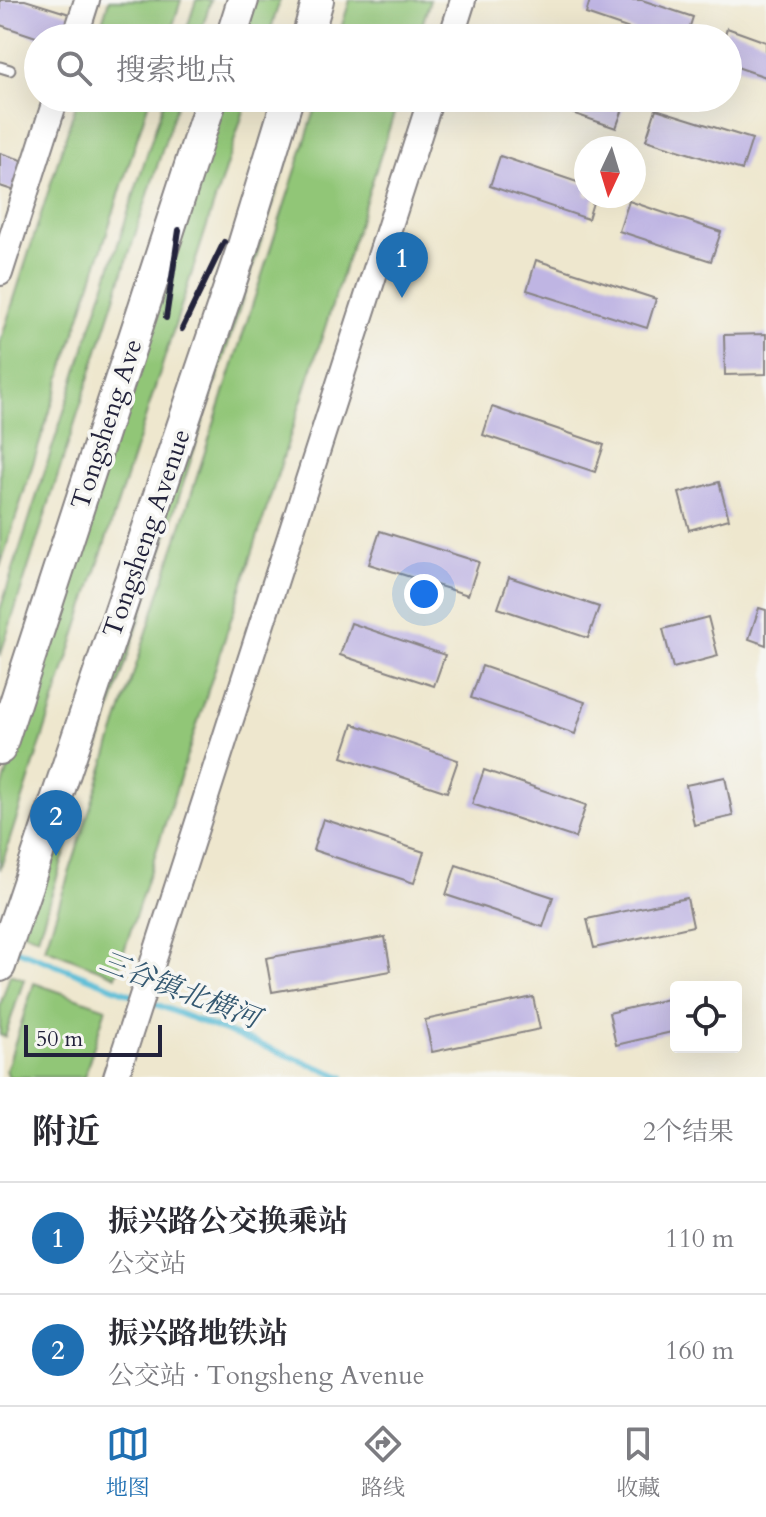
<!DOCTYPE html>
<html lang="zh">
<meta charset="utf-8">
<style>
body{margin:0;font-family:Cardo,"Noto Serif SC",serif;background:#f7f7f7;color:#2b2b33}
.controls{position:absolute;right:24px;bottom:24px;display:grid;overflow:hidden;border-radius:8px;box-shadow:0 8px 32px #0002}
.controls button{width:72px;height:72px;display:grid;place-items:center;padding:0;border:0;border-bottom:2px solid #e1e1e2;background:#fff;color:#2b2b33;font:40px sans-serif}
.compass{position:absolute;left:574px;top:136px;width:72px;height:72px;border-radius:50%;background:#fff;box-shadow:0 8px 32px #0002;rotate:184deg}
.scale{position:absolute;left:24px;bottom:20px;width:138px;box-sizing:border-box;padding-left:8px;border:4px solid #22223b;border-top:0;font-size:22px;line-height:28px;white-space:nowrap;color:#22223b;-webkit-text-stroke:6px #f6f6f2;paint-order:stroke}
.you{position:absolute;left:424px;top:594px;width:28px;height:28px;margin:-20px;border:6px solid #fff;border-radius:50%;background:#1a73e8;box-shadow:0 0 0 12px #1a73e833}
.badge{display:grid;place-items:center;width:52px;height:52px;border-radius:50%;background:#1f6fb2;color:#fff;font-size:26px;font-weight:700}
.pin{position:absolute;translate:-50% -66px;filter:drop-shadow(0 2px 4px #0008)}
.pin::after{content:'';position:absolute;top:42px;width:28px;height:24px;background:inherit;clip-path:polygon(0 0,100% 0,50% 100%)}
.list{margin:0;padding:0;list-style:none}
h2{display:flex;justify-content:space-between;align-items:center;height:104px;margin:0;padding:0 32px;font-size:34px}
h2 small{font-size:26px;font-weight:400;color:#7c7c81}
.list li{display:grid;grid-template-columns:52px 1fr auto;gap:24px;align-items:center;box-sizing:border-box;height:112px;padding:0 32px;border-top:2px solid #e1e1e2}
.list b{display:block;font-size:30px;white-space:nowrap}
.list p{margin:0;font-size:26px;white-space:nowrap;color:#7c7c81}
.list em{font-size:26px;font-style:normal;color:#7c7c81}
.icon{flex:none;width:44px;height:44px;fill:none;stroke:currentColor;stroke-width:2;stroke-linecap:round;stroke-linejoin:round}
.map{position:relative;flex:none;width:766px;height:1077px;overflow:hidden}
.search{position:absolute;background:#fff;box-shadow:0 8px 32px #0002;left:24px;right:24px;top:24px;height:88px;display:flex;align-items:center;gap:20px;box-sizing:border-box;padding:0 28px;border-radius:44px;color:#7c7c81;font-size:30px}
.sheet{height:328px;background:#fff}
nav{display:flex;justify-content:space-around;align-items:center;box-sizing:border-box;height:112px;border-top:2px solid #e1e1e2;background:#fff;font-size:22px;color:#7c7c81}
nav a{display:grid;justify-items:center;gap:4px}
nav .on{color:#1f6fb2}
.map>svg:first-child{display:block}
.green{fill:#91c677;stroke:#5a7459;stroke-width:2}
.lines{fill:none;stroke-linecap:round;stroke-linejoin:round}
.stream{stroke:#56bbd5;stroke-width:6}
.building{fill:#bfb5e3}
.service-casing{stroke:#888484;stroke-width:13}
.tertiary-casing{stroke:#888484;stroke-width:28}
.primary-casing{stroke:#888484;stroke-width:34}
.service{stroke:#fff;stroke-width:9}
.tertiary{stroke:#fff;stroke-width:24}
.primary{stroke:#fff;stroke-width:30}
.rail{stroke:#22223b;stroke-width:6}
.labels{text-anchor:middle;stroke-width:7;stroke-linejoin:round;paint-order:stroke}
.street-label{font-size:26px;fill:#22223b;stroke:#f6f6f2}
.water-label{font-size:28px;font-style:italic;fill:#345871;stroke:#f6f6f2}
</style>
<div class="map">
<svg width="766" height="1077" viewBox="0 0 766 1077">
<rect width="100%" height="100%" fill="#f6f6f2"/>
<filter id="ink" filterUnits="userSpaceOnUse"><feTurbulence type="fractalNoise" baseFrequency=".0125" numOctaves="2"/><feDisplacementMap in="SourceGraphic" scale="16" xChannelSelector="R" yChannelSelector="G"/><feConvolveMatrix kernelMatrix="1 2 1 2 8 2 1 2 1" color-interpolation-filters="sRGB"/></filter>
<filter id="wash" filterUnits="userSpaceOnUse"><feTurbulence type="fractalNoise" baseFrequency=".006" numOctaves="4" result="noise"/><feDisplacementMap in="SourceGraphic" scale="32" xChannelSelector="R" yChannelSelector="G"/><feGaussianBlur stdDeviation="1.8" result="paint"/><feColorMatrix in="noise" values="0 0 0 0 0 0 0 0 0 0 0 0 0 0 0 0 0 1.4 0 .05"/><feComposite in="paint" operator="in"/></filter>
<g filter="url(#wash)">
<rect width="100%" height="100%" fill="#eee7ce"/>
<g class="green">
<polygon points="109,0 181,0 169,38 97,38"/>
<polygon points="196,0 211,0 199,38 184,38"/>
<polygon points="255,0 280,0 268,38 243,38"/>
<polygon points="350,0 430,0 418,38 338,38"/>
<polygon points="78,98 150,98 0,567 0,343"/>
<polygon points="165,98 179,98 0,656 0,610"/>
<polygon points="224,98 248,98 0,870 0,795"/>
<polygon points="292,98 307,98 93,765 79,761"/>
<polygon points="319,98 399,98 116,976 45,948"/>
<polygon points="61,818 75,821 38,937 23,932"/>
<polygon points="10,974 24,979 5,1037 0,1035 0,1006"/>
<polygon points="34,983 106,1008 84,1077 9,1077 6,1071"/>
</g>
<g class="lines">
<g class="stream">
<polyline points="15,949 135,996"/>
<polyline points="145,1000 343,1077"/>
</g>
</g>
<g id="blocks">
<g class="building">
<polygon points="0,0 25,0 79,17 72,38 39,38 0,25"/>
<polygon points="590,0 642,0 693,17 686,38 656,38 586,14"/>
<polygon points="727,28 766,42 766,77 728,64 728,38 724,38"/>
<polygon points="528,98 627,98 616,128"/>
<polygon points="656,109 752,139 742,170 646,140"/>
<polygon points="0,153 34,164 24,194 0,186"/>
<polygon points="500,156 586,185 586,196 595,196 588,219 490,186"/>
<polygon points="629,201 721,232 711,261 619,231"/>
<polygon points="536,260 656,299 647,328 527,290"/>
<polygon points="766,334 766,374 725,375 724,335"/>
<polygon points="492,407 604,445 595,472 483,435"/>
<polygon points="719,482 729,519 689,530 679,493"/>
<polygon points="380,531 479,562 468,595 369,564"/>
<polygon points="509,577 599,607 588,638 498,608"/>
<polygon points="759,608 766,610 766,645 749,639"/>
<polygon points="708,617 718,656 673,668 663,629"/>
<polygon points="351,623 445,655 434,686 340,655"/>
<polygon points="482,666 585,702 575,734 471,698"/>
<polygon points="353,724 458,760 447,792 342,757"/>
<polygon points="484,770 586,805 575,838 472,804"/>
<polygon points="725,777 733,816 694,825 686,785"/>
<polygon points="323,819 424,852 414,883 313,850"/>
<polygon points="456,865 553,897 543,927 446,895"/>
<polygon points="687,898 693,926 594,948 587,919"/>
<polygon points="385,937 391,971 272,992 266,958"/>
<polygon points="533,997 540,1029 432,1052 425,1020"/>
<polygon points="676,997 676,1031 616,1045 609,1013"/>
</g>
</g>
</g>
<g filter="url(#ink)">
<use href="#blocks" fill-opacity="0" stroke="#888484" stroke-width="2"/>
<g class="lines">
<g class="service-casing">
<polyline id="service" points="0,67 10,70"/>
</g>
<g class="tertiary-casing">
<g id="tertiary">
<polyline points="75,38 87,0"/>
<polyline points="451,38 463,0"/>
<polyline points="0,273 56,98"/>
<polyline points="116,1077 431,98"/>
</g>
</g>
<g class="primary-casing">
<g id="primary">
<polyline points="231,38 243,0"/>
<polyline points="307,38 318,0"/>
<polyline points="0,749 212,98"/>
<polyline points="0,966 242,249 288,98"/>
</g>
</g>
<use href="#service" class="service"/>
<use href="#tertiary" class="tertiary"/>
<use href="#primary" class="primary"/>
<g class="rail">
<polyline points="166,318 179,230"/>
<polyline points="182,329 224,242"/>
</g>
</g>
</g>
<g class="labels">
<g class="street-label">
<text transform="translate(106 424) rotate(-72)" y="9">Tongsheng Ave</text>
<text transform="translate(146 533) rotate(-71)" y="9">Tongsheng Avenue</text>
</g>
<g class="water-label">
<text transform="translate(180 989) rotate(21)" y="10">三谷镇北横河</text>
</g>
</g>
</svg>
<div class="controls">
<button><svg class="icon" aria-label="locate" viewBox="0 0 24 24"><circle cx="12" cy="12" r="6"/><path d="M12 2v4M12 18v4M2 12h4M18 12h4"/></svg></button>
</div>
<svg class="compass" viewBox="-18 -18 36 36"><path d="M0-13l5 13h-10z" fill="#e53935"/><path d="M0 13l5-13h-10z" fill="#7c7c81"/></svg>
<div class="scale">50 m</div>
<div class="you"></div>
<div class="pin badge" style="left:402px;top:298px">1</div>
<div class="pin badge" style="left:56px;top:856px">2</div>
<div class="search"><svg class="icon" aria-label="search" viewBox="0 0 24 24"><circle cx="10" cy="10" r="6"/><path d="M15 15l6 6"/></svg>搜索地点</div>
</div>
<section class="sheet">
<h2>附近<small>2个结果</small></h2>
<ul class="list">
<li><span class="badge">1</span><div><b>振兴路公交换乘站</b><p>公交站</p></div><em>110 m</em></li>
<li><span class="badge">2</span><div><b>振兴路地铁站</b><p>公交站 · Tongsheng Avenue</p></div><em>160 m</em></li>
</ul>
</section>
<nav>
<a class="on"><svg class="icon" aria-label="map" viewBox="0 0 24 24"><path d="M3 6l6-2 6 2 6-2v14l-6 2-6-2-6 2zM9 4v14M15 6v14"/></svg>地图</a>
<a><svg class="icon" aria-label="directions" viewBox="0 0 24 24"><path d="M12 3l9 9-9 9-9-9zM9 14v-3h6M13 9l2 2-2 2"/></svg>路线</a>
<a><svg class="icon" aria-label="saved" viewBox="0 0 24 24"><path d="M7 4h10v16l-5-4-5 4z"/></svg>收藏</a>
</nav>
